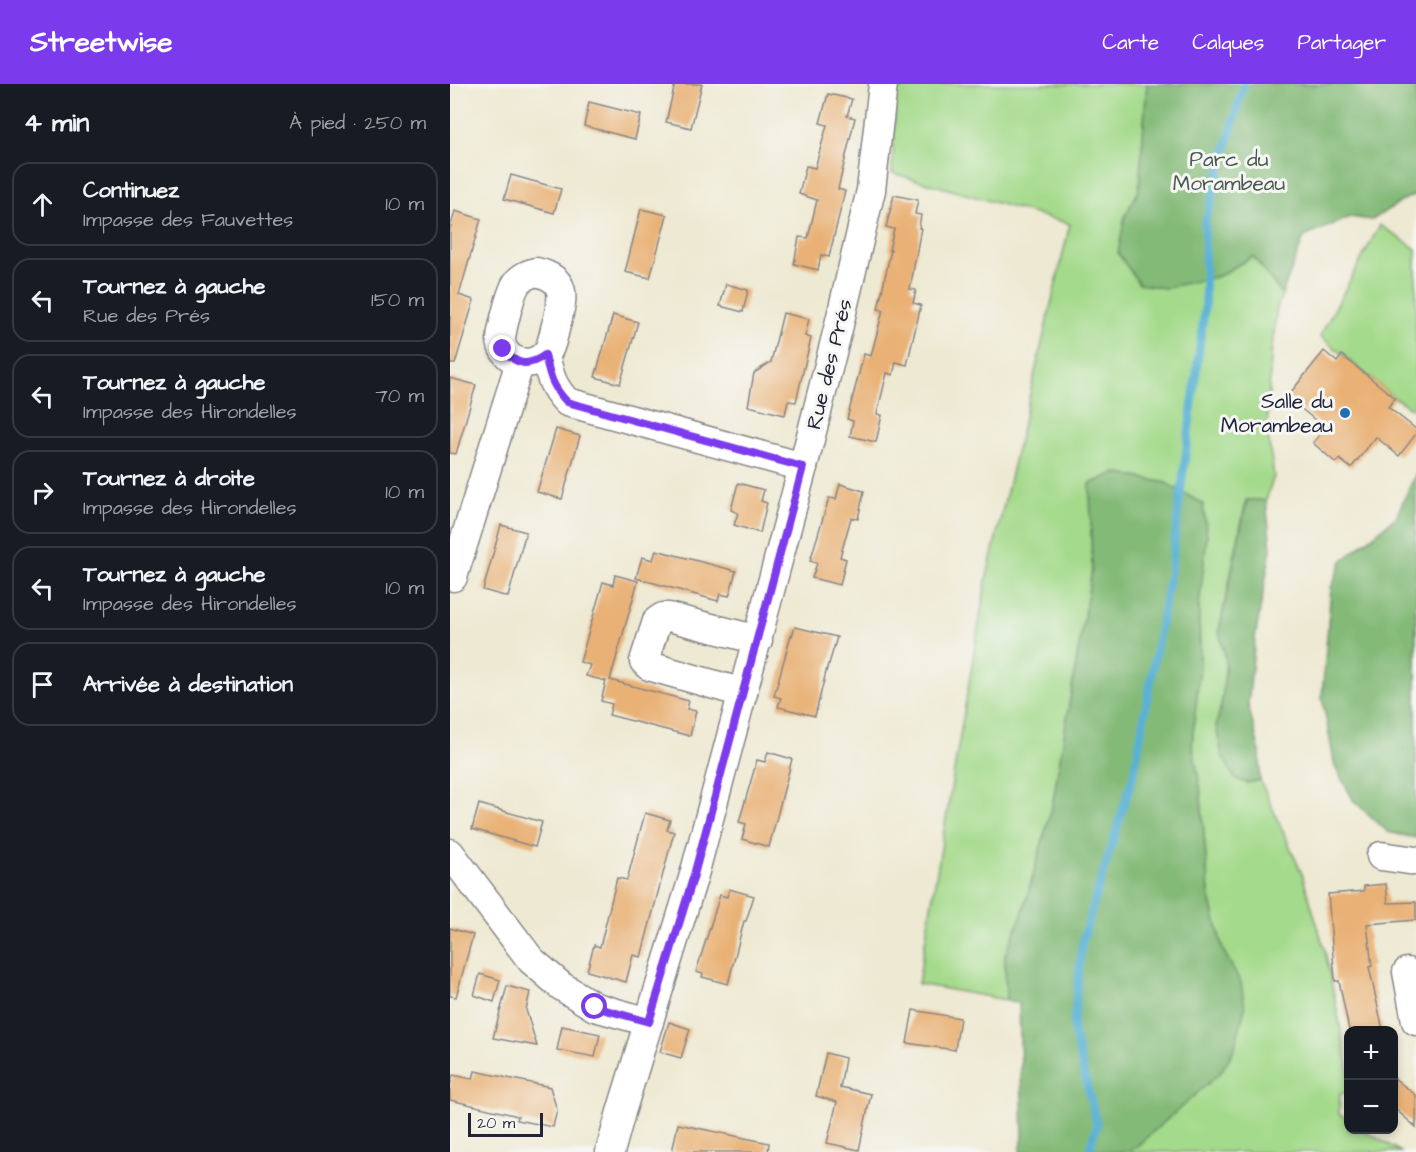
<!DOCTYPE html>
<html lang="fr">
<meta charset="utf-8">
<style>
body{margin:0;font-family:"Architects Daughter",sans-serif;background:#242831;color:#f1f3f6}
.controls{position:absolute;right:18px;bottom:18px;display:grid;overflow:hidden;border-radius:12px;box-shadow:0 3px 9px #0003}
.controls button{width:54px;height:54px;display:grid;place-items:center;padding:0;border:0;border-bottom:2px solid #363941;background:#171b24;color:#f1f3f6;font:30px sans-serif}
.scale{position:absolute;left:18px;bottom:15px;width:75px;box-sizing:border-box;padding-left:6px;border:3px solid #22223b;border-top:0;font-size:16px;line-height:21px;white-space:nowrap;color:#22223b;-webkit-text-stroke:4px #f6f6f2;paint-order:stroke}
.stop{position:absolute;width:18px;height:18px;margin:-14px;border:4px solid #7c3aed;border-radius:50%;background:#fff}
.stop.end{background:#7c3aed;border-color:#fff;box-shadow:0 2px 6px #0008}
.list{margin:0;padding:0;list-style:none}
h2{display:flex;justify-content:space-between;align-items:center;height:78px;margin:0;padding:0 24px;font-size:26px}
h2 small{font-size:20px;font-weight:400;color:#9ea1a6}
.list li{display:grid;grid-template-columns:39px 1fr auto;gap:18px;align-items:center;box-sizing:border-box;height:84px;margin:0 12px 12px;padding:0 12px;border:2px solid #363941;border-radius:18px}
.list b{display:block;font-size:22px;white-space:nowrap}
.list p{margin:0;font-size:20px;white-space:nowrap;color:#9ea1a6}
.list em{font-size:20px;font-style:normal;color:#9ea1a6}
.icon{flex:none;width:33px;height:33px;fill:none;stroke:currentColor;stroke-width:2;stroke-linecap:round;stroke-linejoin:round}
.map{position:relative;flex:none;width:966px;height:1068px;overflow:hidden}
header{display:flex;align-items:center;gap:36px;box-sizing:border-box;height:84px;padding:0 30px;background:#7c3aed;color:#fff}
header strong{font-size:28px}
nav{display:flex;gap:33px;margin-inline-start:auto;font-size:21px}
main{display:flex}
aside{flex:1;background:#171b24}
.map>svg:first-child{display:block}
.green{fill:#a4da8b;stroke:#637e63;stroke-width:1.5}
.forest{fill:#83ba77;stroke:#526e59;stroke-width:1.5}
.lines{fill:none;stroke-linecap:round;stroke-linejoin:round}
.stream{stroke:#58b1d5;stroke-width:8}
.building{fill:#e9b175}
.minor-casing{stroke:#888686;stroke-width:31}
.minor{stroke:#fff;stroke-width:28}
.route{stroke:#7c3aed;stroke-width:8}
.poi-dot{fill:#1f6fb2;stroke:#f6f6f2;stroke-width:2}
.labels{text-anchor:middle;stroke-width:6;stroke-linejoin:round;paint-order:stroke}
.park-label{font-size:21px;fill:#495953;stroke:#f6f6f2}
.street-label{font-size:21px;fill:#22223b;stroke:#f6f6f2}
.poi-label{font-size:21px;fill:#22223b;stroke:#f6f6f2;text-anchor:end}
</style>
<header>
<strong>Streetwise</strong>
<nav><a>Carte</a><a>Calques</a><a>Partager</a></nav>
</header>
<main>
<aside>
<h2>4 min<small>À pied · 250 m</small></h2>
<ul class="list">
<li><svg class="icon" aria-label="ahead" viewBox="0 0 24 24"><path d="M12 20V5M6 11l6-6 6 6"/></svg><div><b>Continuez</b><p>Impasse des Fauvettes</p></div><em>10 m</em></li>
<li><svg class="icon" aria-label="left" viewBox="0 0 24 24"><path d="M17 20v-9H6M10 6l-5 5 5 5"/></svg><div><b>Tournez à gauche</b><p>Rue des Prés</p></div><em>150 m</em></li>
<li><svg class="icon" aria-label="left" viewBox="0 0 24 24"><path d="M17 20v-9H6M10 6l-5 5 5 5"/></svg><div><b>Tournez à gauche</b><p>Impasse des Hirondelles</p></div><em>70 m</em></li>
<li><svg class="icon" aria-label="right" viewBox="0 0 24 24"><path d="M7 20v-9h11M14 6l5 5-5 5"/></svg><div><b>Tournez à droite</b><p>Impasse des Hirondelles</p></div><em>10 m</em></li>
<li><svg class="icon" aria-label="left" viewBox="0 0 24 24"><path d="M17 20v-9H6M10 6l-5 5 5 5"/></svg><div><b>Tournez à gauche</b><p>Impasse des Hirondelles</p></div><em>10 m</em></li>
<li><svg class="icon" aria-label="arrive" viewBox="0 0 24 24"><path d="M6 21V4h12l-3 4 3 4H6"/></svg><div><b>Arrivée à destination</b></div></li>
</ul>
</aside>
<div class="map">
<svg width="966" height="1068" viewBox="0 0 966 1068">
<rect width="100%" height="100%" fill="#f6f6f2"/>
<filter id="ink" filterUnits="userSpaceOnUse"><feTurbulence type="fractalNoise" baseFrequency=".0167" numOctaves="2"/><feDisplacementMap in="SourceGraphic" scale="12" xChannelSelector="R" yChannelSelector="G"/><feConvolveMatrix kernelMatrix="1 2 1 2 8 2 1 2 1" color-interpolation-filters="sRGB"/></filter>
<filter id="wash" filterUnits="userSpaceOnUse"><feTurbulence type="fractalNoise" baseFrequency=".008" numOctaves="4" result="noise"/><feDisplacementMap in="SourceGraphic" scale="24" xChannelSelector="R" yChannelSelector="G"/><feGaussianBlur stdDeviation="1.35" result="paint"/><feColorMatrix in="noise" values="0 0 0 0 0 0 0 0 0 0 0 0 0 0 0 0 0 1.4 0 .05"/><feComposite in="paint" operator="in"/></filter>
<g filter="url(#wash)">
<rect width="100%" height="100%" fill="#eee9d2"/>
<g class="green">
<polygon points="446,0 697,0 689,106 675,132 769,192 803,172 832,210 827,224 821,272 817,346 824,392 816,416 796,416 769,547 776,576 772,618 766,643 797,699 810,696 852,790 875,867 898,981 898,1008 890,1010 889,1030 898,1036 898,1046 914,1046 951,1068 680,1068 790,899 773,867 759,810 750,702 742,659 750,581 749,524 716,399 665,389 640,400 642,485 602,723 572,831 555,871 556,916 468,900 537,492 620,140 442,89"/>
<polygon points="930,141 966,165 966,315 962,325 945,314 870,252"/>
</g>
<g class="forest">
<polygon points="697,0 966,0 966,111 957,114 922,136 900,133 854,153 832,210 803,172 769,192 715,204 689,200 668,169 675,132 689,106"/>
<polygon points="665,389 716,399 753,420 757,452 749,524 750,581 742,659 750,702 759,810 773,866 791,899 795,924 784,966 771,988 680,1068 570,1068 573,1053 569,919 556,916 555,871 572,831 602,723 642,485 640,400"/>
<polygon points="966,389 966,754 938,748 904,717 885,683 872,613 881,504 892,477 946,433"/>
<polygon points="797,416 816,416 821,465 805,554 798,621 810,668 810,696 797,699 785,695 772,671 766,643 772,618 776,576 769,547"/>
</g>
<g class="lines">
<polyline class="stream" points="645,1068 640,1062 647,1041 623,945 632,859 642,825 684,689 721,484 755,221 755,139 794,0"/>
</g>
<g id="blocks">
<g class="building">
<polygon points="225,0 252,0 241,44 216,38"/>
<polygon points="378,10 402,15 397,32 405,34 388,105 395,107 379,173 371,171 368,186 344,180 349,153 358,154 367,116 349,110 356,82 365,84 377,41 370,39"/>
<polygon points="139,18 191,31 185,55 134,42"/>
<polygon points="61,91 111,105 104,129 54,115"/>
<polygon points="444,111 468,116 465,130 471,131 469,144 471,144 460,205 466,206 463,219 471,221 457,281 446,278 443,291 437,289 427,330 432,331 426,358 400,352 403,337 397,335 414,270 421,272 433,226 428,225 441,166 439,166 444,145 436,143"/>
<polygon points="191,125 217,131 200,194 175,188"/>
<polygon points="5,127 31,135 9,211 24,216 5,280 0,280 0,145"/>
<polygon points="276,200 298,206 293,228 270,222"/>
<polygon points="333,229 359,235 355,252 361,254 346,318 338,317 335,331 298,322 304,289 321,278"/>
<polygon points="163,231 188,238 170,300 145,293"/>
<polygon points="874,267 887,278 892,271 945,314 938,323 966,345 966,350 949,372 926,353 901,384 889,375 886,379 863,359 875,344 837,313"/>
<polygon points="0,294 26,301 6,370 0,369"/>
<polygon points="106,345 130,352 112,415 87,408"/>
<polygon points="288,399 314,406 311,417 317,419 310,449 284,441 288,429 281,426"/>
<polygon points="390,400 414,407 408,435 401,434 390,473 396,475 390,501 362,494 367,479 360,477 379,414 386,415"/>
<polygon points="51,441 76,448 58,513 33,506"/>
<polygon points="206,466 286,487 279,512 270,510 268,517 186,494 192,473 203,476"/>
<polygon points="165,491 188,497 160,596 239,617 237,625 246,627 240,652 159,631 162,620 151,617 156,597 136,592 140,581 130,578 153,498 163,501"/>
<polygon points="345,543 387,553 379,580 378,580 365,632 328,623 331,614 324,612 341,551 342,552"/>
<polygon points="318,668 342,675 319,763 292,755 296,740 289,738 307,676 315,678"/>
<polygon points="29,720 92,738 85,763 22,745"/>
<polygon points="195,729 220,736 217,746 224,748 191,873 183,871 176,898 137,887 144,861 150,863 167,794 177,796"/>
<polygon points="936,800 938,819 966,818 966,836 917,840 922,882 919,883 933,946 899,946 889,897 885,897 878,810 914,807 914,802"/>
<polygon points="279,805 304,812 296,837 294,837 278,900 252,893 253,890 246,888 270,811 277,813"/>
<polygon points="0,844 23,851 6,913 0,912"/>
<polygon points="30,890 50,896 44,918 24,911"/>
<polygon points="57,902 80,908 76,926 87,962 43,954"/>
<polygon points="463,926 510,934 505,966 457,959"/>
<polygon points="219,938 240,945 231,974 210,968"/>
<polygon points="112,942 150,950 145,973 107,966"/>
<polygon points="376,969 395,974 390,1005 390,1003 421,1010 409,1066 377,1059 387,1018 366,1012"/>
<polygon points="25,987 100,1003 107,1026 103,1043 67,1036 68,1032 0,1016 0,1002 3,991 23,995"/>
<polygon points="944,994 966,1011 966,1043 944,1024"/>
<polygon points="228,1040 319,1059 318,1068 222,1068"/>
</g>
</g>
</g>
<g filter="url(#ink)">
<use href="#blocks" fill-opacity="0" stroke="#888686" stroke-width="1.5"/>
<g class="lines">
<g class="minor-casing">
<g id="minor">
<path d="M86,188c32,7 27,25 21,50 -3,9 -4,19 -8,27 -9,18 -35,18 -45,1 -1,-1 -3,-8 -3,-9 0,-10 10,-50 16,-58 5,-7 12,-9 19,-11z"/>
<path d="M95,271c5,21 7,31 22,47l236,65"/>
<polyline points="3,493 70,278"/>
<polyline points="293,609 199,582 194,577 207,537 213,533 219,533 308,556"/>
<polyline points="0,769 81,876 111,902 145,923 199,938"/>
<polyline points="931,772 966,777"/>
<polyline points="957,888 966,937"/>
<polyline points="160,1068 171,1028 244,791 353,383 388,245 421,106 433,0"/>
</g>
</g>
<use href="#minor" class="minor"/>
</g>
</g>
<g class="lines" filter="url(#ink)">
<path class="route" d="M53,265c14,17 25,18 42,6 5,21 7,31 22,47l236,65 -109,408 -45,147 -54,-15"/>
</g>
<circle class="poi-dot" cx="895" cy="329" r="6"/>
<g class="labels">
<g class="park-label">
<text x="779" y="82">Parc du<tspan x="779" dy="24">Morambeau</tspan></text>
</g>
<g class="street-label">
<text transform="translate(379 280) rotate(-76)" y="7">Rue des Prés</text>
</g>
<g class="poi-label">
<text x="883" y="324">Salle du<tspan x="883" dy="24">Morambeau</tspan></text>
</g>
</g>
</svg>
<div class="controls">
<button>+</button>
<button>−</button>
</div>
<div class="scale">20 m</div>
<div class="stop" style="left:145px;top:923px"></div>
<div class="stop end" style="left:53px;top:265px"></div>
</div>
</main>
